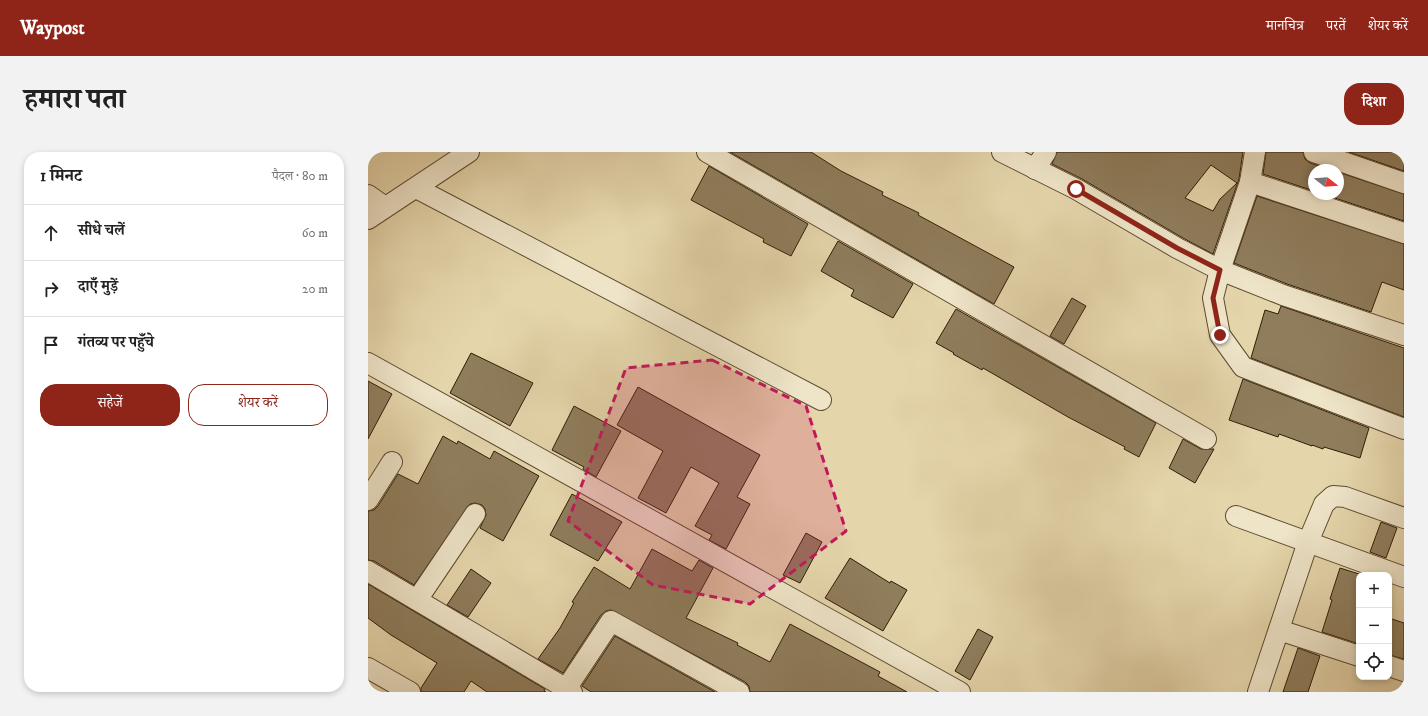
<!DOCTYPE html>
<html lang="hi">
<meta charset="utf-8">
<style>
body{margin:0;font-family:"IM FELL DW Pica","Noto Serif Devanagari",serif;background:#f2f2f2;color:#222}
.controls{position:absolute;right:12px;bottom:12px;display:grid;overflow:hidden;border-radius:8px;box-shadow:0 2px 6px #0003}
.controls button{width:36px;height:36px;display:grid;place-items:center;padding:0;border:0;border-bottom:1px solid #e0e0e0;background:#fff;color:#222;font:20px sans-serif}
.compass{position:absolute;left:940px;top:12px;width:36px;height:36px;border-radius:50%;background:#fff;box-shadow:0 2px 6px #0003;rotate:107deg}
.stop{position:absolute;width:12px;height:12px;margin:-9px;border:3px solid #8f2418;border-radius:50%;background:#fff}
.stop.end{background:#8f2418;border-color:#fff;box-shadow:0 1px 4px #0008}
.list{margin:0;padding:0;list-style:none}
h2{display:flex;justify-content:space-between;align-items:center;height:52px;margin:0;padding:0 16px;font-size:17px}
h2 small{font-size:13px;font-weight:400;color:#767676}
.list li{display:grid;grid-template-columns:26px 1fr auto;gap:12px;align-items:center;box-sizing:border-box;height:56px;padding:0 16px;border-top:1px solid #e0e0e0}
.list b{display:block;font-size:15px;white-space:nowrap}
.list em{font-size:13px;font-style:normal;color:#767676}
.actions{display:flex;gap:8px;padding:12px 16px}
.actions a{flex:1;padding:9px 0;border:1px solid #8f2418;border-radius:16px;text-align:center;font-size:14px;color:#8f2418}
.actions .main{background:#8f2418;color:#fff}
.icon{flex:none;width:22px;height:22px;fill:none;stroke:currentColor;stroke-width:2;stroke-linecap:round;stroke-linejoin:round}
.map{position:relative;flex:none;width:1036px;height:540px;overflow:hidden;border-radius:16px}
header{display:flex;align-items:center;gap:24px;box-sizing:border-box;height:56px;padding:0 20px;background:#8f2418;color:#fff}
header strong{font-size:19px}
nav{display:flex;gap:22px;margin-inline-start:auto;font-size:14px}
.intro{display:flex;align-items:center;justify-content:space-between;box-sizing:border-box;height:96px;padding:0 24px}
h1{margin:0;font-size:28px}
.button{padding:10px 18px;border-radius:16px;background:#8f2418;color:#fff;font-size:14px;font-weight:700}
main{display:flex;gap:24px;padding:0 24px}
aside{flex:1;background:#fff;border-radius:16px;box-shadow:0 2px 6px #0003}
.map>svg:first-child{display:block}
.building{fill:#8f7d5c;stroke:#311d06;fill-rule:evenodd}
.lines{fill:none;stroke-linecap:round;stroke-linejoin:round}
.minor-casing{stroke:#5e4b2f;stroke-width:22}
.minor{stroke:#eee4c8;stroke-width:20}
.route{stroke:#8f2418;stroke-width:5}
.marked{fill:#c2185b;fill-opacity:0.2;stroke:#c2185b;stroke-width:3;stroke-dasharray:8 5;stroke-linejoin:round}
</style>
<header>
<strong>Waypost</strong>
<nav><a>मानचित्र</a><a>परतें</a><a>शेयर करें</a></nav>
</header>
<div class="intro"><h1>हमारा पता</h1><a class="button">दिशा</a></div>
<main>
<aside>
<h2>1 मिनट<small>पैदल · 80 m</small></h2>
<ul class="list">
<li><svg class="icon" aria-label="ahead" viewBox="0 0 24 24"><path d="M12 20V5M6 11l6-6 6 6"/></svg><div><b>सीधे चलें</b></div><em>60 m</em></li>
<li><svg class="icon" aria-label="right" viewBox="0 0 24 24"><path d="M7 20v-9h11M14 6l5 5-5 5"/></svg><div><b>दाएँ मुड़ें</b></div><em>20 m</em></li>
<li><svg class="icon" aria-label="arrive" viewBox="0 0 24 24"><path d="M6 21V4h12l-3 4 3 4H6"/></svg><div><b>गंतव्य पर पहुँचे</b></div></li>
</ul>
<div class="actions"><a class="main">सहेजें</a><a>शेयर करें</a></div>
</aside>
<div class="map">
<svg width="1036" height="540" viewBox="0 0 1036 540">
<rect width="100%" height="100%" fill="#e5d5ab"/>
<filter id="stains"><feTurbulence type="fractalNoise" baseFrequency=".005" numOctaves="4"/><feColorMatrix values="0 0 0 0 .2 0 0 0 0 .09 0 0 0 0 .02 0 0 0 .5 -.17"/></filter>
<radialGradient id="worn" r=".72"><stop offset=".6" stop-color="#630" stop-opacity="0"/><stop offset="1" stop-color="#630" stop-opacity=".3"/></radialGradient>
<g class="building">
<polygon points="362,0 443,0 473,19 515,40 514,43 551,61 550,63 646,115 626,152"/>
<path d="M689,0h186l-4,27 -26,75 -30,-16 -101,-59 -30,-15zM843,13l26,18 -17,16 -7,12 -28,-13z"/>
<polygon points="898,0 935,0 937,7 942,11 963,18 946,18 946,39 895,22"/>
<polygon points="981,0 1036,0 1036,19"/>
<polygon points="341,14 440,72 423,104 395,90 396,87 323,48"/>
<polygon points="970,20 1036,42 1036,69 955,42 970,42"/>
<polygon points="889,44 1036,92 1036,138 1014,130 1003,160 919,132 866,111"/>
<polygon points="470,89 545,132 525,166 483,144 486,138 453,119"/>
<polygon points="704,146 718,154 696,192 682,184"/>
<polygon points="913,154 1036,196 1036,265 883,206 897,158 910,162"/>
<polygon points="588,157 788,271 771,305 756,297 757,295 700,265 615,216 614,218 585,202 586,201 568,191"/>
<polygon points="103,201 165,231 142,274 82,241"/>
<polygon points="875,227 1001,276 992,306 956,295 955,297 944,293 944,294 911,282 910,285 861,268"/>
<polygon points="0,229 24,242 0,287"/>
<polygon points="270,235 392,303 369,345 382,352 358,397 341,388 344,383 327,374 351,331 323,315 298,361 270,346 295,299 249,273"/>
<polygon points="206,254 253,279 228,325 215,317 216,315 184,298"/>
<polygon points="75,284 89,292 90,289 122,307 126,299 171,324 135,389 112,376 118,363 117,357 114,353 107,351 102,352 46,433 6,409 0,408 0,359 6,358 10,354 30,322 50,332"/>
<polygon points="815,287 833,297 846,297 827,331 801,316"/>
<polygon points="204,342 254,370 230,409 182,383"/>
<polygon points="1013,370 1029,376 1018,406 1002,400"/>
<polygon points="438,381 454,390 432,431 415,423"/>
<polygon points="284,397 324,419 331,408 345,416 318,466 370,491 369,493 402,510 422,472 512,520 510,524 539,540 382,540 381,534 377,530 243,458 238,459 233,463 195,521 170,507 192,476 206,451 204,450 226,415 262,437"/>
<polygon points="482,406 522,431 523,429 539,438 515,479 457,446"/>
<polygon points="972,416 991,422 991,481 988,491 954,480 964,448 962,447"/>
<polygon points="103,417 123,431 100,465 79,453"/>
<polygon points="0,432 177,537 176,539 178,540 119,540 103,529 96,540 53,540 53,536 69,511 23,483 0,466"/>
<polygon points="1021,466 1036,471 1036,507 1021,503"/>
<polygon points="610,477 625,485 602,528 587,519"/>
<polygon points="247,484 347,540 223,540 214,534"/>
<polygon points="930,496 952,504 940,540 915,540"/>
</g>
<g class="lines">
<g class="minor-casing">
<g id="minor">
<polyline points="339,0 838,287"/>
<polyline points="634,0 708,37 809,96 852,118 915,143 1036,183"/>
<polyline points="887,0 882,30 852,118 845,146 852,183 875,215 1036,277"/>
<polyline points="946,0 1036,31"/>
<polyline points="667,17 678,0"/>
<polyline points="882,30 1036,81"/>
<polyline points="48,36 453,248"/>
<polyline points="0,43 17,55"/>
<polyline points="0,67 101,0"/>
<polyline points="0,211 592,540"/>
<polyline points="0,348 24,310"/>
<polyline points="868,364 1036,425"/>
<polyline points="0,419 204,540"/>
<polyline points="49,448 107,362"/>
<polyline points="911,478 991,504"/>
<polyline points="1021,514 1036,519"/>
<polyline points="0,516 42,540"/>
<polyline points="198,537 243,469 371,540"/>
<polyline points="890,540 940,390 956,352 965,344 977,345 1036,366"/>
</g>
</g>
<use href="#minor" class="minor"/>
</g>
<g class="lines">
<polyline class="route" points="708,37 809,96 852,118 845,146 852,183"/>
</g>
<path class="marked" d="M344,208l94,46 40,125 -96,73 -97,-19 -85,-64 58,-153z"/>
<rect width="100%" height="100%" filter="url(#stains)"/>
<rect width="100%" height="100%" fill="url(#worn)"/>
</svg>
<div class="controls">
<button>+</button>
<button>−</button>
<button><svg class="icon" aria-label="locate" viewBox="0 0 24 24"><circle cx="12" cy="12" r="6"/><path d="M12 2v4M12 18v4M2 12h4M18 12h4"/></svg></button>
</div>
<svg class="compass" viewBox="-18 -18 36 36"><path d="M0-13l5 13h-10z" fill="#e53935"/><path d="M0 13l5-13h-10z" fill="#767676"/></svg>
<div class="stop" style="left:708px;top:37px"></div>
<div class="stop end" style="left:852px;top:183px"></div>
</div>
</main>
